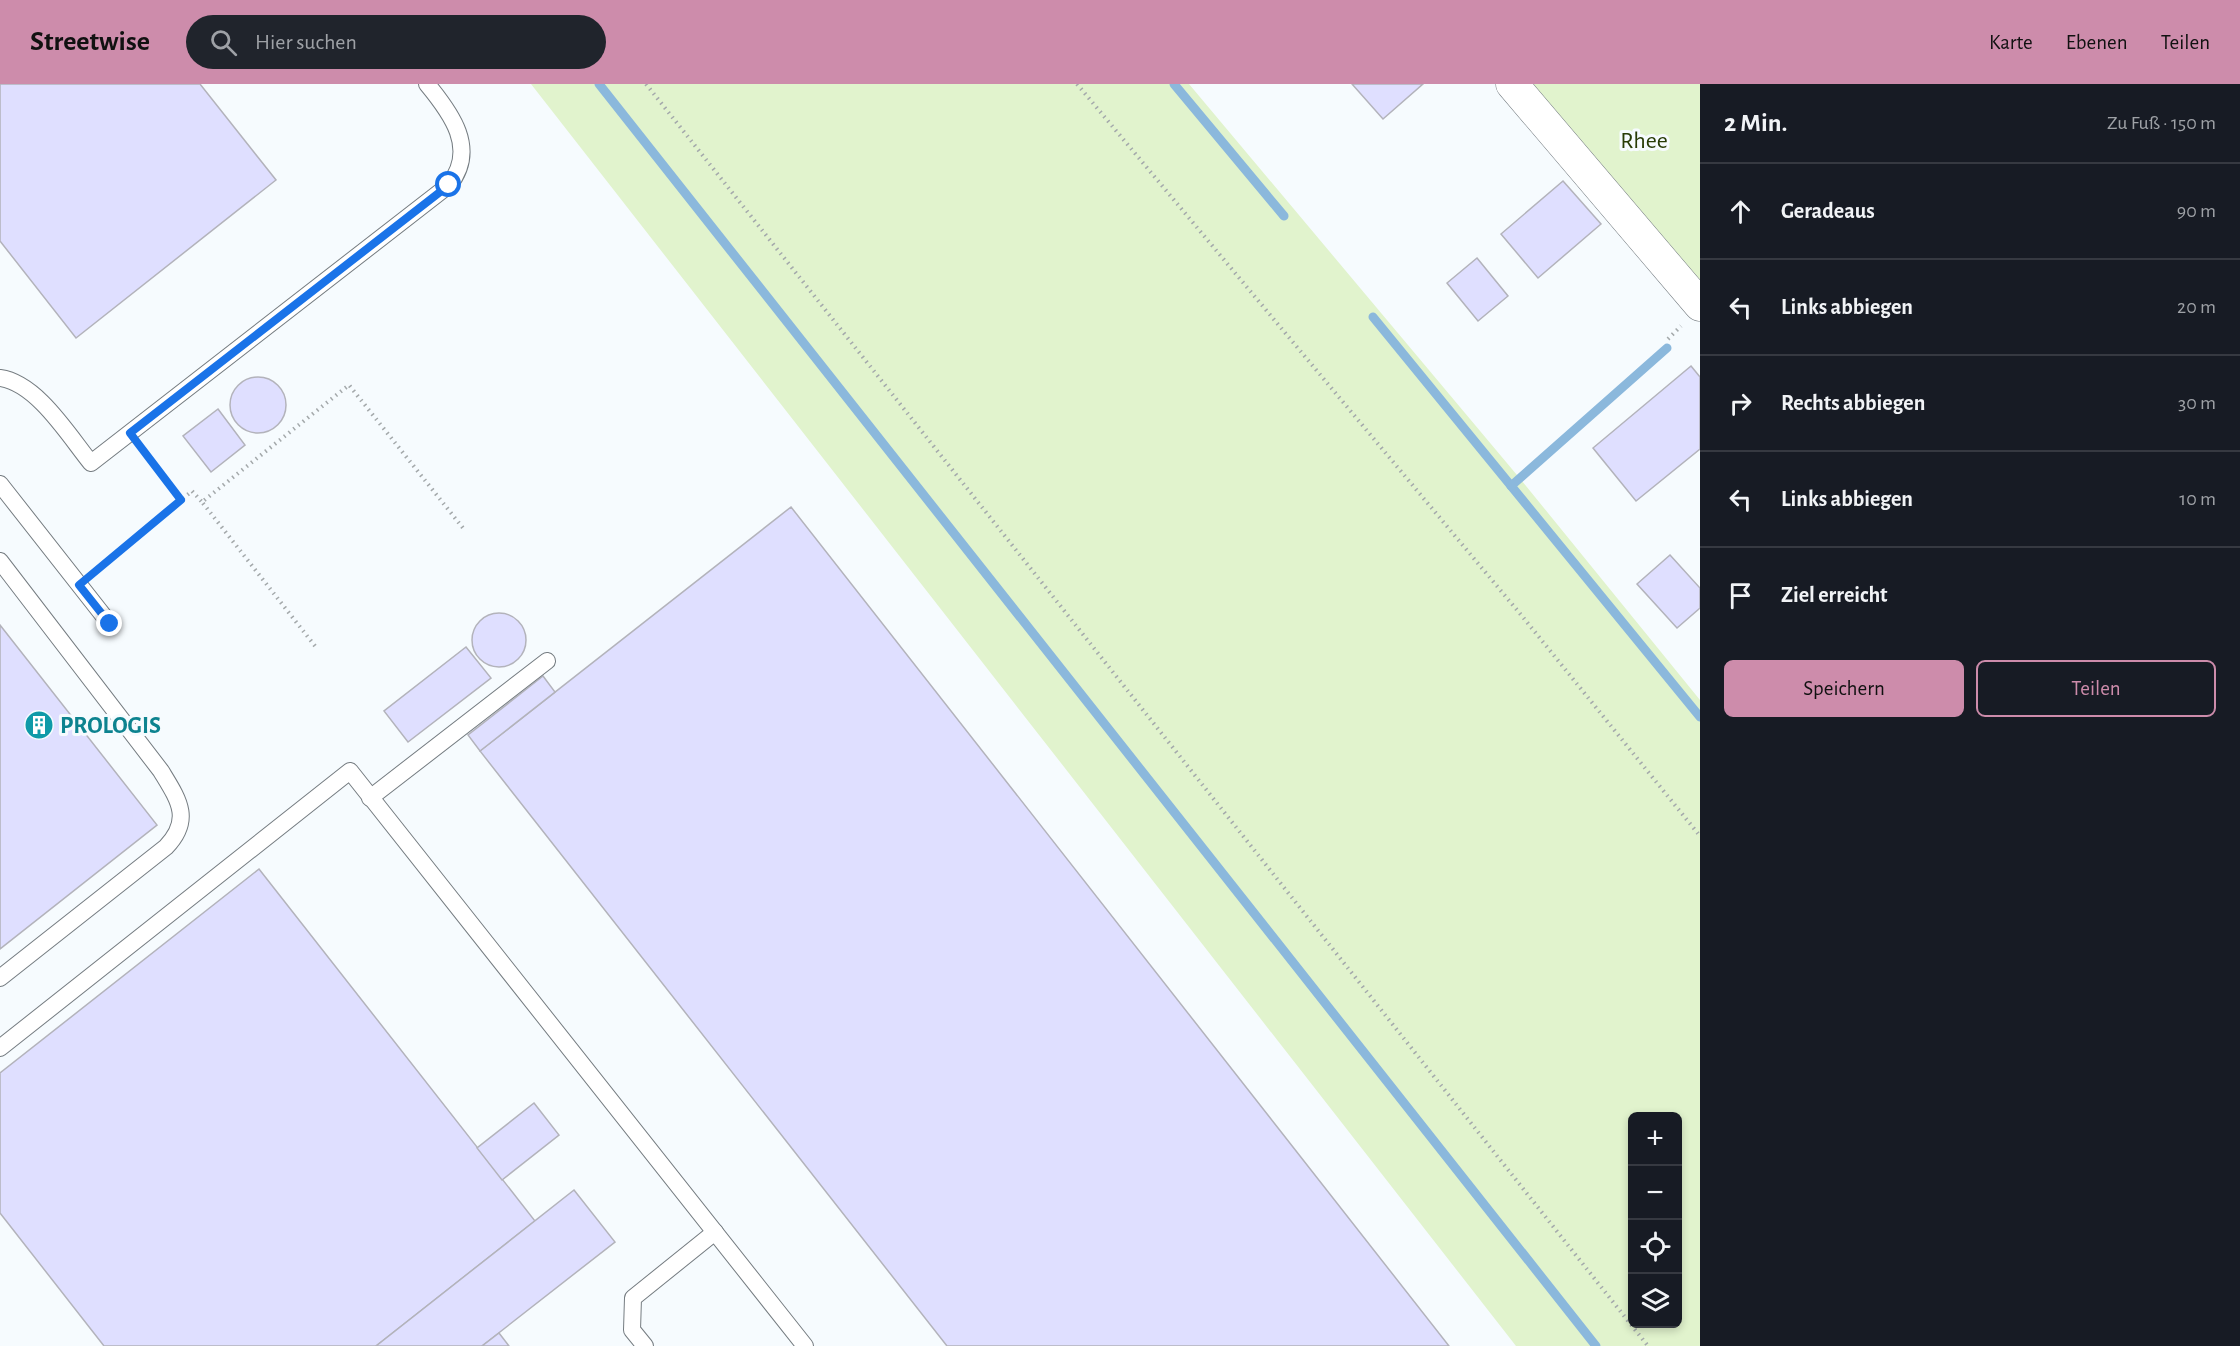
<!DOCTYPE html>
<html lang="de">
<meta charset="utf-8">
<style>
body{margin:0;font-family:"Alegreya Sans",sans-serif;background:#20242c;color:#f1f3f6}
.controls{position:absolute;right:18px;bottom:18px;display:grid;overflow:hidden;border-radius:9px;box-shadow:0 3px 9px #0003}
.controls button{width:54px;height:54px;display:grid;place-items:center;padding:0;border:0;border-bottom:2px solid #363941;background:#171b24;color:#f1f3f6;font:30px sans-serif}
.stop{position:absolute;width:18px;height:18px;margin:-14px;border:4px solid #1a73e8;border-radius:50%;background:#fff}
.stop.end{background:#1a73e8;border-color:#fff;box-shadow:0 2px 6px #0008}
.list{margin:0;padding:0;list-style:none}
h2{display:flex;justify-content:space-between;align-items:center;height:78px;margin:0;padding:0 24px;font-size:26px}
h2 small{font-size:20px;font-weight:400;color:#9ea1a6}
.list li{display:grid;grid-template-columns:39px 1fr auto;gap:18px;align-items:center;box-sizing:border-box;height:96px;padding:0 24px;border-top:2px solid #363941}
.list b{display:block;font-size:22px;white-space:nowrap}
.list em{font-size:20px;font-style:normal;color:#9ea1a6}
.actions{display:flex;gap:12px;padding:18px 24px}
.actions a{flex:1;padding:14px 0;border:2px solid #cd8cab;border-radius:9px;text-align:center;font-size:21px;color:#cd8cab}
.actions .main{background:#cd8cab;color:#111}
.icon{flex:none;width:33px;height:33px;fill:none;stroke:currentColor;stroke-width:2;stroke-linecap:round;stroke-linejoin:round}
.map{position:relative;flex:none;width:1700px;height:1262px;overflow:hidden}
header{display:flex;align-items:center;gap:36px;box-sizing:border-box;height:84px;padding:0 30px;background:#cd8cab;color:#111}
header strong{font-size:28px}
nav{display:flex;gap:33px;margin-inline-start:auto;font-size:21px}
.search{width:420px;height:54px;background:#20242c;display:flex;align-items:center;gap:15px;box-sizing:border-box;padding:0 21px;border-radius:33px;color:#9ea1a6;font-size:22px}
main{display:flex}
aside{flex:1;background:#171b24}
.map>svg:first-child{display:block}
.green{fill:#e1f3cd;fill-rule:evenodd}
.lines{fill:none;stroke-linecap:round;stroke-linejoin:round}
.stream{stroke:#8bb8dc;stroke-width:9}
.building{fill:#dfdfff;stroke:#b3b3bb;stroke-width:1.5}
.service-casing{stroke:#757c81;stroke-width:18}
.minor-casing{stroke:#757c81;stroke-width:33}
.path{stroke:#a4a9ab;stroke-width:4;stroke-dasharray:1.5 4.5;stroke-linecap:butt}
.service{stroke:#fff;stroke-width:16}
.minor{stroke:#fff;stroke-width:32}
.route{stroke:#1a73e8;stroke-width:8}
.labels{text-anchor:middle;stroke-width:6;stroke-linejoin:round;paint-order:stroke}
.park-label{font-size:24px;fill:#283c06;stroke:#f6fbfe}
.culture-label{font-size:24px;font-weight:bold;fill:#0d838f;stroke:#f6fbfe;text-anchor:start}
</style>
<header>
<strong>Streetwise</strong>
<div class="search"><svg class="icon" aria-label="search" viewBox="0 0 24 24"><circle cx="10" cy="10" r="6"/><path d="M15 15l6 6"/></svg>Hier suchen</div>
<nav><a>Karte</a><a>Ebenen</a><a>Teilen</a></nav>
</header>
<main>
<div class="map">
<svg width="1700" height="1262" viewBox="0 0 1700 1262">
<rect width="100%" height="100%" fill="#f6fbfe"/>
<g class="green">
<path d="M531,0h658l333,397 178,219v646h-184zM1632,1032h46v208h-46z"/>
<polygon points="1525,0 1700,0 1700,208"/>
</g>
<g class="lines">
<g class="stream">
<polyline points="599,0 1596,1262"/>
<polyline points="1174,0 1284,132"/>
<polyline points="1373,233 1700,633"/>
<polyline points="1511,402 1667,264"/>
</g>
</g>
<g class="building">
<polygon points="0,0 200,0 276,96 76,254 0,157"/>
<polygon points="1352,0 1423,0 1383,35"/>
<polygon points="1563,97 1601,140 1538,194 1501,150"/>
<polygon points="1477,174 1508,212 1478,237 1447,199"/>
<polygon points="1691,282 1700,293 1700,365 1636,417 1593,364"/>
<circle cx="258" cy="321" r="28"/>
<polygon points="218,325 245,361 211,388 183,352"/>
<polygon points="791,423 1449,1262 947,1262 480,667"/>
<polygon points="1670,471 1700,504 1700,524 1677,544 1637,500"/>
<circle cx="499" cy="556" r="27"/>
<polygon points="0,541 157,741 0,865"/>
<polygon points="466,563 491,594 408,658 384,627"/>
<polygon points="543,592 555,608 480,667 468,651"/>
<polygon points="259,785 535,1137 376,1262 104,1262 0,1129 0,989"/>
<polygon points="534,1019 559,1051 502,1096 477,1064"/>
<polygon points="574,1106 615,1158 482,1262 376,1262"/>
<polygon points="499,1249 509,1262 482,1262"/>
</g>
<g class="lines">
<g class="service-casing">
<g id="service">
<path d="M0,294c37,5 69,58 91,85l358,-278c29,-36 2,-72 -22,-101"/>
<polyline points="0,400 110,540"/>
<path d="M0,477l161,210c17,28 32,48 5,76l-166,131"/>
<polyline points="370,714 547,577"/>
<polyline points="0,964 350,687 805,1262"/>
<polyline points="645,1262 632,1246 633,1214 715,1148"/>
</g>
</g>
<g class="minor-casing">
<polyline id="minor" points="1512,0 1700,221"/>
</g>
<g class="path">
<polyline points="646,0 1648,1262"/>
<polyline points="1077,0 1522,532 1700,752"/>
<polyline points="1668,255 1681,242"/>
<polyline points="143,366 181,416"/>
<polyline points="95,487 192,407 202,418"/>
<polyline points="315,562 202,418 349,301 463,444"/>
</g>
<use href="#service" class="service"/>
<use href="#minor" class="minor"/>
</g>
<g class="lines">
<polyline class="route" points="110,540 79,501 181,416 130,349 449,101"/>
</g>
<defs>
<g id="building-disc" transform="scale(1.5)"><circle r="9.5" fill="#0f9aa8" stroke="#f6fbfe"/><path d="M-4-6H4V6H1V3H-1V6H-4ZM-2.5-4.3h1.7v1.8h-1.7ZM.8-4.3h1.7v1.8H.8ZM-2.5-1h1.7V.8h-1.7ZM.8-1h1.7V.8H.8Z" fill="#fff"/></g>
</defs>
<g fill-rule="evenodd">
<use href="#building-disc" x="39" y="641"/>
</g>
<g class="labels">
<g class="park-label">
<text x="1644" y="64">Rhee</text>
</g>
<g class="culture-label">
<text x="60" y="649">PROLOGIS</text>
</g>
</g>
</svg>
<div class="controls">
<button>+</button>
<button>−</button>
<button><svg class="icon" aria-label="locate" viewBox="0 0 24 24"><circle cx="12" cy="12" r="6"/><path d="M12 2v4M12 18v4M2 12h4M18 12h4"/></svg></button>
<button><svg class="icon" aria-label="layers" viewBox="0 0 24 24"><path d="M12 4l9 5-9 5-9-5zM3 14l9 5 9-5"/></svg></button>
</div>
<div class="stop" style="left:449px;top:101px"></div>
<div class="stop end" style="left:110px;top:540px"></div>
</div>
<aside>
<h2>2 Min.<small>Zu Fuß · 150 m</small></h2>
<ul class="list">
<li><svg class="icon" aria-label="ahead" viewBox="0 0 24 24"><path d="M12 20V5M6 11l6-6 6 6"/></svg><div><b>Geradeaus</b></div><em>90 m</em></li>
<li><svg class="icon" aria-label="left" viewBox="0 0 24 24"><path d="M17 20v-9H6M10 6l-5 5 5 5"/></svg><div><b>Links abbiegen</b></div><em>20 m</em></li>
<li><svg class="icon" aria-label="right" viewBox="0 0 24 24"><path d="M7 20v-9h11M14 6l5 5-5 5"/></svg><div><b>Rechts abbiegen</b></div><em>30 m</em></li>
<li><svg class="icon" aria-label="left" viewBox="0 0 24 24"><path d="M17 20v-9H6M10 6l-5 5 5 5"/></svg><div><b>Links abbiegen</b></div><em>10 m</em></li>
<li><svg class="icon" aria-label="arrive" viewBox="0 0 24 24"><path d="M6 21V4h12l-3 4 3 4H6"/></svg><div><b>Ziel erreicht</b></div></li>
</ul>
<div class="actions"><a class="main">Speichern</a><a>Teilen</a></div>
</aside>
</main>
